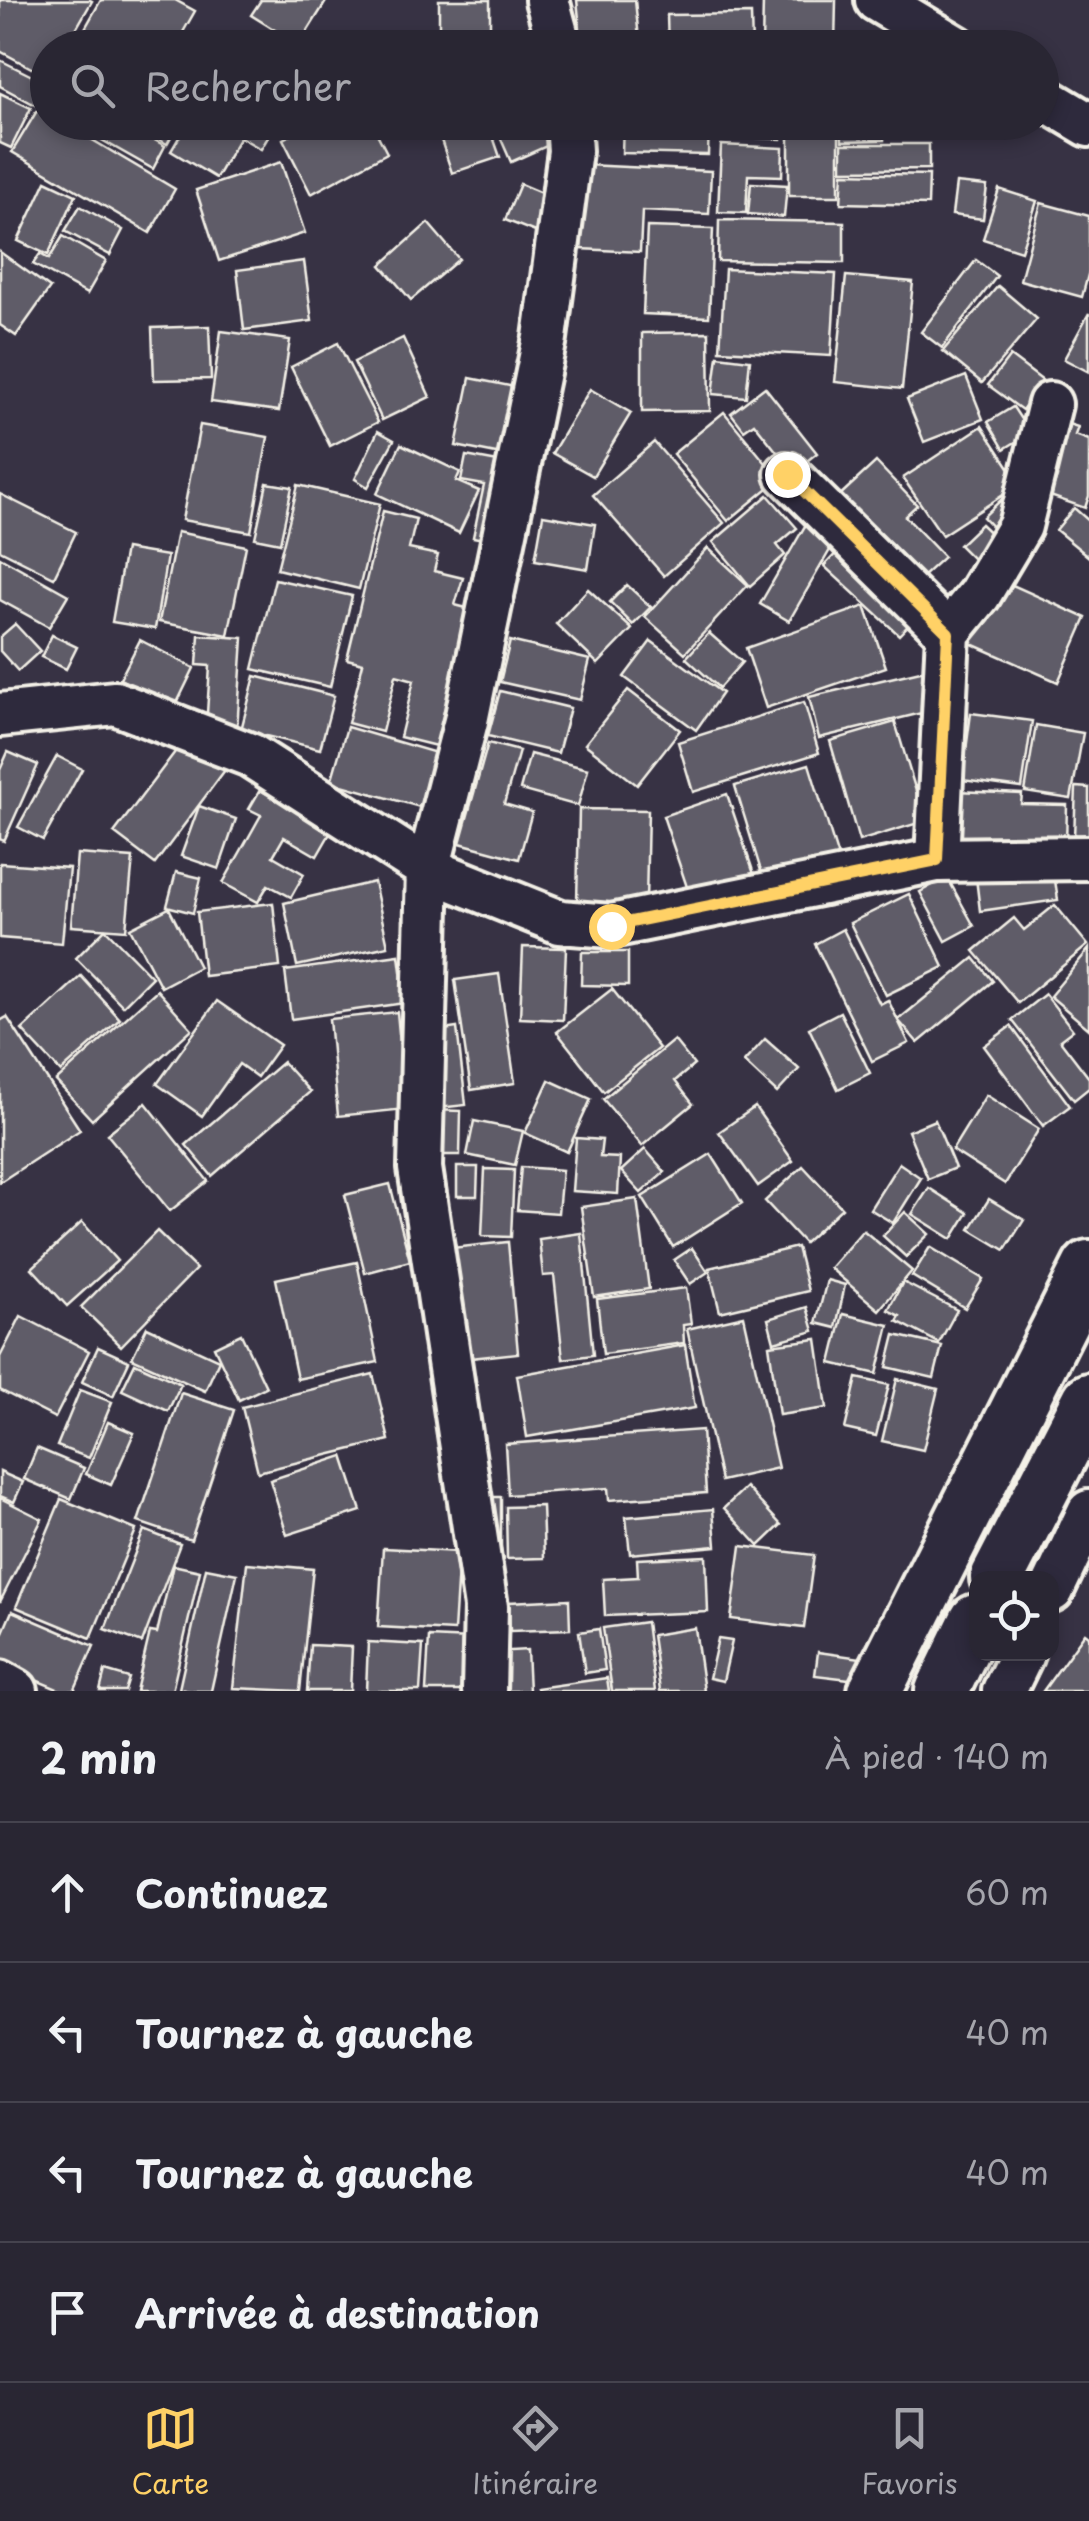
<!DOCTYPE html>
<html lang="fr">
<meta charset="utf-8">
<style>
body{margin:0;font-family:"Playpen Sans",sans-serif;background:#35323f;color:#f1f3f6}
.controls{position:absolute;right:30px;bottom:30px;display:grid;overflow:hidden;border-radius:20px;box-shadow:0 5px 15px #0003}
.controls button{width:90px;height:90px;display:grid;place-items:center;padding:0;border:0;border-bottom:2px solid #45434e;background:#292633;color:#f1f3f6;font:50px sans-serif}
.stop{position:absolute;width:30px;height:30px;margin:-22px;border:8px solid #ffd166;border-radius:50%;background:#fff}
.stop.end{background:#ffd166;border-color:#fff;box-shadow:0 2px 10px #0008}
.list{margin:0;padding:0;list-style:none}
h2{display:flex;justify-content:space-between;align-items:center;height:130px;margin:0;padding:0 40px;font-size:42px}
h2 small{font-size:32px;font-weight:400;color:#a5a5ac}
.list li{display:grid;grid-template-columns:65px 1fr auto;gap:30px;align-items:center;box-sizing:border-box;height:140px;padding:0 40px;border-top:2px solid #45434e}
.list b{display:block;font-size:38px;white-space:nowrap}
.list em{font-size:32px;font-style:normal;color:#a5a5ac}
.icon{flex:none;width:55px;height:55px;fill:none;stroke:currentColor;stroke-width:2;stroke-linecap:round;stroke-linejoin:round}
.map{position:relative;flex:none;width:1089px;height:1691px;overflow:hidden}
.search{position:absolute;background:#292633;box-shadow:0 5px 15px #0003;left:30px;right:30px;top:30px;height:110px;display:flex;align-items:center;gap:25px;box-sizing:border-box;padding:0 35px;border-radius:55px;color:#a5a5ac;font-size:38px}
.sheet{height:690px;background:#292633}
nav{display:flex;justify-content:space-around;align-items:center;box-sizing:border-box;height:140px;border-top:2px solid #45434e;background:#292633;font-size:28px;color:#a5a5ac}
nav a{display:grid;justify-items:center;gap:5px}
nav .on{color:#ffd166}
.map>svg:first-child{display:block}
.building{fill:#5f5c67;stroke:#f4f1e8;stroke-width:2.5}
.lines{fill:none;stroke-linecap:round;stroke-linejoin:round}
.minor-casing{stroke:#f4f1e8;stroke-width:50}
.major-casing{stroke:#f4f1e8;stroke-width:60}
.minor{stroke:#2f2a3d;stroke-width:42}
.major{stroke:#2f2a3d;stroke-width:52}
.route{stroke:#ffd166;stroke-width:12}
</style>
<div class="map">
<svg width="1089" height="1691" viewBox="0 0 1089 1691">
<rect width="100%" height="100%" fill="#373244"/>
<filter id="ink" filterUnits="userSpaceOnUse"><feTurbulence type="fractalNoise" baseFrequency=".01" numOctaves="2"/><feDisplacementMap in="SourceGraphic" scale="20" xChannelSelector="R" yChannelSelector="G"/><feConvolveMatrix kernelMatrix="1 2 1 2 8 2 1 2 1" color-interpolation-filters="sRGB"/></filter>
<g filter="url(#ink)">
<g class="building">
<polygon points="0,0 90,0 92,1 65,48 48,48 48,77 0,51"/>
<polygon points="101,0 175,0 195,11 174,48 159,41 155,48 74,48"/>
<polygon points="261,0 327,0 299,45 251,15"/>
<rect x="439" y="0" width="51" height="48"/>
<polygon points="577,0 635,0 640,48 582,48"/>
<polygon points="763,0 836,0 835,48 762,48"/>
<polygon points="751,14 752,48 668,48 667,15"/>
<polygon points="883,38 883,48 841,48 841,39"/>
<polygon points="0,60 48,84 39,107 0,86"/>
<polygon points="0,93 31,108 11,148 0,143"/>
<polygon points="38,109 48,114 48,122 62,122 175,189 150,233 12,152"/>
<polygon points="70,122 123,122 165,146 153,169"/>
<polygon points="141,122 179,122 167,144 139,128"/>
<polygon points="188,122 277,122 261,149 240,137 216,178 171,151"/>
<polygon points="314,122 371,122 387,153 311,194 283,139"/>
<polygon points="435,122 488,122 500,157 452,173"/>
<polygon points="538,122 549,145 511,162 494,123"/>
<polygon points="623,122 709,122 708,155 622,153"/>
<polygon points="720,122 782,122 781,139 720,136"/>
<rect x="789" y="122" width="50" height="74"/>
<polygon points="841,122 884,122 884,140 842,141"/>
<polygon points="891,122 944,122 944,132 891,134"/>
<polygon points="842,144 929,144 929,169 842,170"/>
<polygon points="721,145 783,148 782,176 748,175 746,213 718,212"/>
<polygon points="281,162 305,233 219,261 196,190"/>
<polygon points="585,165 711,171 709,214 642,211 640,252 581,249"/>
<polygon points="843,173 929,175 928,205 841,203"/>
<polygon points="46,181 76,195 48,255 18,241"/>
<polygon points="751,183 787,185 784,217 748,214"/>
<polygon points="956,183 987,186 983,219 952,215"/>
<polygon points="520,184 560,201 545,236 505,220"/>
<polygon points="999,189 1037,201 1021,251 983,239"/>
<polygon points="1041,203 1089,216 1089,271 1082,297 1020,280"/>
<polygon points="80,206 123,230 110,255 65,231"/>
<polygon points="719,220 844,222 844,263 718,261"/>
<polygon points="428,223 459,259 411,300 381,265"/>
<polygon points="647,227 713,229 709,317 643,314"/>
<polygon points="63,236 106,261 87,294 33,264 40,254 49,259"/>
<polygon points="0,252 50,288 16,336 0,325"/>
<polygon points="976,260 997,276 942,348 921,332"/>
<polygon points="304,261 312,321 244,330 237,270"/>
<polygon points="725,269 836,274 831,356 720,350"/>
<polygon points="846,276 913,282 902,389 835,382"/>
<polygon points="998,286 1037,319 982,383 943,351"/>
<polygon points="1089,313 1089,372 1064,359"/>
<polygon points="209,326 211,379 154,380 152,328"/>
<polygon points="221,331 290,340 279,411 211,402"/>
<polygon points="709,332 710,411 642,412 642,333"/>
<polygon points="403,338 430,397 382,420 354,362"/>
<polygon points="338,343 378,422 330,446 291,367"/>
<polygon points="718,356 750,360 746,397 713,394"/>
<polygon points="1010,356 1043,381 1022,410 988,385"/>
<polygon points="966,376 983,419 924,442 907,399"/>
<polygon points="470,378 530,390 516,458 456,446"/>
<polygon points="765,387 817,453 793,472 754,423 744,430 731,413"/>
<polygon points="590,389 631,413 593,476 552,453"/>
<polygon points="1013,407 1030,433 1004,449 988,422"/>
<polygon points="724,412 779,479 728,521 673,454"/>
<polygon points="1056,420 1078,427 1075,435 1089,440 1089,496 1085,508 1050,496 1057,477 1038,470"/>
<polygon points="200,425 268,437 251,532 182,520"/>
<polygon points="982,426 1020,484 942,535 903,478"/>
<polygon points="378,431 394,440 368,487 355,479"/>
<polygon points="654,442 724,523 664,576 593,495"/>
<polygon points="401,444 460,472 456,481 479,491 459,533 377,494"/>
<polygon points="466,456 514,465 499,542 473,537 484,485 461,481"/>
<polygon points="876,462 917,505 905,516 944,557 908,590 837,498"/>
<polygon points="267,483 292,487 280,543 255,538"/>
<polygon points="298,485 380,504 359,589 277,569"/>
<polygon points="0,494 76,532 54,577 0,550"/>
<polygon points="768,495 797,528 777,545 785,555 750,586 713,542"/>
<polygon points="1004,497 1019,513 998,533 983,517"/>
<polygon points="1074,508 1089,521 1089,557 1056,530"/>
<polygon points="383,511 416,519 409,549 438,555 434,571 463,578 455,605 486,613 452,750 400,737 414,680 396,675 382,732 348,723 363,663 347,659"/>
<polygon points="543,515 595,524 588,569 535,560"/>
<polygon points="809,519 838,536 789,621 760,604"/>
<polygon points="981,524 999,541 977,563 959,545"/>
<polygon points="177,532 246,546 228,635 159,622"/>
<polygon points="847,542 921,612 899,635 824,566"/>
<polygon points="708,548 748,585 685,653 645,617"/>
<polygon points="125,549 167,556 155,629 112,622"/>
<polygon points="0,557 68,595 49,627 0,600"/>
<polygon points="275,579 352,596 330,687 253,669"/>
<polygon points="999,579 1086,618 1058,682 970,643"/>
<polygon points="627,585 651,607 633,625 610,602"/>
<polygon points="588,589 632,629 598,664 556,624"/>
<polygon points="865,606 886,667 766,708 746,648"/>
<polygon points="15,624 40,651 18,671 0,651 0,637"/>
<polygon points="709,633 742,662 719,688 686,658"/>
<polygon points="52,635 77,647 66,669 41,657"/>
<polygon points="199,635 243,638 237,730 206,729 210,666 197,665"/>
<polygon points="140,640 194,668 175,707 120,679"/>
<polygon points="510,641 590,660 580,700 500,682"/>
<polygon points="651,641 722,693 696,730 624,677"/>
<polygon points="929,669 938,709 819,738 809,697"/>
<polygon points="255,676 334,696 320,749 241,730"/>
<polygon points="628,690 680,730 637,785 585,744"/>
<polygon points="500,691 570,708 558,753 488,736"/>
<polygon points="804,702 819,753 693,792 678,742"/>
<polygon points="971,713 1032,721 1022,788 962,780"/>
<polygon points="895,722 925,821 859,841 830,741"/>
<polygon points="1036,725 1083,733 1071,799 1025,792"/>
<polygon points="347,727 450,757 434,811 331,782"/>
<polygon points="187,736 228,766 155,864 114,833"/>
<polygon points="488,743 519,751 504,804 532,812 519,859 460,843"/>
<polygon points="8,752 38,765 4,841 0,839 0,770"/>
<polygon points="530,754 588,769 578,806 520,790"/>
<polygon points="57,756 82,769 43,840 18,827"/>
<polygon points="809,764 839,861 765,884 735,786"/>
<polygon points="1076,787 1089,788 1089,838 1074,837"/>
<polygon points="260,790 332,830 317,856 284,837 273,856 304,874 291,897 268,885 258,902 223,883 261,815 249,809"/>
<polygon points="957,791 1022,794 1021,804 1067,805 1066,845 954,841"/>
<polygon points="727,794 754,874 690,896 663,816"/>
<polygon points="199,806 236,819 219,869 181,856"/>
<polygon points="579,809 648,810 646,904 577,903"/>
<polygon points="77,854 133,858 126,930 71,926"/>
<polygon points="0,863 69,868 62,943 0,938"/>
<polygon points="1053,867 1058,900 980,911 976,878"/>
<polygon points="176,872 201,878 193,913 167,906"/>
<polygon points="947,877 974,926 946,941 920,892"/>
<polygon points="374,882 388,946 297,966 284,903"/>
<polygon points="909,894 944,967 886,995 850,923"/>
<polygon points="273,903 280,967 204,976 197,912"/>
<polygon points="1055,905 1088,945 1018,1003 974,951 1014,918 1024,930"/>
<polygon points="169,908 199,967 161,987 130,928"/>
<polygon points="105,929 152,977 123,1006 76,958"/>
<polygon points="843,929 880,1004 888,1000 909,1043 872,1061 815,944"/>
<polygon points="523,947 566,948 563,1020 520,1018"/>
<polygon points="1089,949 1089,1029 1050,996"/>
<polygon points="582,952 628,952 628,986 581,985"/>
<polygon points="399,955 405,1003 291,1019 285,971"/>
<polygon points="974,958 993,981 918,1043 898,1020"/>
<polygon points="499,974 515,1083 471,1090 455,980"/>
<polygon points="81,976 120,1019 61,1072 22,1030"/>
<polygon points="612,989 659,1048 604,1092 557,1032"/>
<polygon points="157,990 192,1029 92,1120 56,1081"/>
<polygon points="1045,994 1073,1030 1060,1040 1089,1078 1089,1088 1074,1100 1012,1020"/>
<polygon points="217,1001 280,1045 257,1077 239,1064 202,1116 157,1084"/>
<polygon points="397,1012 406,1109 338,1116 329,1019"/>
<polygon points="840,1012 870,1073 838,1089 809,1028"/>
<polygon points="7,1017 80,1130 0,1182 0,1021"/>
<polygon points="1011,1026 1070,1106 1043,1126 984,1046"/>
<polygon points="457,1028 466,1105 438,1108 430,1032"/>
<polygon points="765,1039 799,1069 777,1093 744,1062"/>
<polygon points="674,1040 694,1065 675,1081 693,1104 642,1146 603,1099"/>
<polygon points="283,1062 310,1092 212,1176 186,1145"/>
<polygon points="549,1080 591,1099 567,1152 525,1133"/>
<polygon points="986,1095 1039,1129 1005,1184 952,1150"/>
<polygon points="146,1103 208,1181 170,1211 107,1134"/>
<polygon points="755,1107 793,1161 758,1186 719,1132"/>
<polygon points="434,1110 461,1111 460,1155 433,1155"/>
<polygon points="935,1120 955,1168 928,1179 908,1131"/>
<polygon points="474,1121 523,1131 515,1165 467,1155"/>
<polygon points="576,1138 602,1140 600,1157 620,1158 618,1194 572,1191"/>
<polygon points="645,1149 665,1172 641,1193 621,1171"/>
<polygon points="711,1154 742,1203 673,1247 642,1197"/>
<polygon points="899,1163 921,1178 893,1223 870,1209"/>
<polygon points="803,1166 842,1208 804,1243 765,1201"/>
<polygon points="457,1167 478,1167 477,1196 457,1196"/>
<polygon points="521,1167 562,1170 558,1213 517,1210"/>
<polygon points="485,1169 514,1170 511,1237 482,1236"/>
<polygon points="390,1184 410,1261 365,1273 345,1195"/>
<polygon points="929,1188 968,1213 952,1239 912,1214"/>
<polygon points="637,1199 649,1289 594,1297 581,1207"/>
<polygon points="989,1199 1024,1220 1005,1250 970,1229"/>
<polygon points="905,1212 929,1234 906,1257 883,1236"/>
<polygon points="82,1222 117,1261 67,1306 32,1268"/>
<polygon points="863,1230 912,1271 879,1310 830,1268"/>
<polygon points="157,1231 196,1269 121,1346 81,1307"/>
<polygon points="581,1233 593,1355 563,1359 554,1275 543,1276 539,1239"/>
<polygon points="508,1242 518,1353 461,1359 451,1248"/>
<polygon points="797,1247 808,1291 720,1312 709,1268"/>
<polygon points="930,1247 983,1279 965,1308 912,1276"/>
<polygon points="692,1248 708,1272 690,1284 674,1260"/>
<polygon points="357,1262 378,1362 297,1379 276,1279"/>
<polygon points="827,1280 845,1285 836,1328 816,1323"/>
<polygon points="903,1282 957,1310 939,1343 897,1321 900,1316 888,1310"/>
<polygon points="686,1288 691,1324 683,1325 684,1343 603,1354 597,1299"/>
<polygon points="807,1307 814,1331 774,1342 768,1319"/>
<polygon points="843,1314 889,1325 877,1374 831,1363"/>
<polygon points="21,1316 89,1351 55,1418 0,1390 0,1357"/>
<polygon points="744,1316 778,1468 721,1481 687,1329"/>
<polygon points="147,1327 219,1360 205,1391 132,1358"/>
<polygon points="241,1334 266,1387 239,1400 214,1347"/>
<polygon points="895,1335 942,1346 934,1378 887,1367"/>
<polygon points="817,1339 827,1408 779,1415 769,1345"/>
<polygon points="685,1345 695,1408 527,1437 517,1375"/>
<polygon points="98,1347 129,1361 113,1396 82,1382"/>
<polygon points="135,1363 181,1384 168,1411 122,1390"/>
<polygon points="373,1374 389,1440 258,1472 242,1407"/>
<polygon points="857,1378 889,1385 876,1436 845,1429"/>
<polygon points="897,1379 938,1389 923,1450 882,1441"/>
<polygon points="80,1390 112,1402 89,1458 57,1446"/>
<polygon points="181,1393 234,1410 191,1540 138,1522"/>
<polygon points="108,1422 134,1433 111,1485 86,1474"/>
<polygon points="702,1430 706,1493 609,1500 608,1488 508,1495 505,1444"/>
<polygon points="37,1448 84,1468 71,1499 24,1479"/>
<polygon points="343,1456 361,1511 287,1535 270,1480"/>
<polygon points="0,1472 23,1482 14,1502 0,1496"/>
<polygon points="746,1487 781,1525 759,1546 724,1508"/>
<polygon points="484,1497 501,1497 501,1556 483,1557"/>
<polygon points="0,1498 42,1519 0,1602"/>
<polygon points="61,1499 136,1530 91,1638 16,1607"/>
<polygon points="542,1506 544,1558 507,1559 506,1507"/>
<polygon points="713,1509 716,1546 630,1554 626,1517"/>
<polygon points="144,1530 180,1544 142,1643 105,1629"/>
<polygon points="741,1546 814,1555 804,1628 731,1619"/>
<polygon points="383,1548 459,1552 454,1631 378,1627"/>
<polygon points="706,1556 708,1612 605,1616 603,1579 638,1577 637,1559"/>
<polygon points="247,1563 313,1569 300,1691 233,1688"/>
<polygon points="173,1565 200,1571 172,1691 136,1691 150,1632 157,1633"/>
<polygon points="206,1568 237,1574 211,1691 190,1691 179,1689"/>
<polygon points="569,1599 570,1629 510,1631 509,1602"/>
<polygon points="12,1611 94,1646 74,1691 62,1691 0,1665 0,1639"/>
<polygon points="646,1622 655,1691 612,1691 603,1628"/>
<polygon points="695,1628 704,1691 660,1691 652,1635"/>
<polygon points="599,1629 605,1670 585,1673 579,1632"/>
<polygon points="1085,1633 1089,1636 1089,1691 1043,1691"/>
<polygon points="429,1637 469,1639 465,1691 426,1691"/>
<polygon points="718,1639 732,1641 723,1681 709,1678"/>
<polygon points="368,1642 423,1645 420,1691 366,1691"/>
<polygon points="310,1645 352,1647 350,1691 307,1691"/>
<polygon points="527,1650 529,1691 494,1691 492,1652"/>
<polygon points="818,1652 861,1658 858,1680 815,1675"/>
<polygon points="105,1671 129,1678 125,1691 100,1691"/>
<polygon points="607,1678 609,1691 538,1691 537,1688"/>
</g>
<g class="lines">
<g class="minor-casing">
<g id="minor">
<polyline points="547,0 560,48"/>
<polyline points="877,0 957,48"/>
<polyline points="1042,97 1089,125"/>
<polyline points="787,474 948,633"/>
<polyline points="0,715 115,703 250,755 428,869 560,922 611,926 937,860 1089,858"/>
<polyline points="937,860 948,633 979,595 1020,526 1050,404"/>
<polyline points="1052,1590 1089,1512"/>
<polyline points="0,1682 16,1691"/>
<polyline points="484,1691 486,1607 420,1168 428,869 466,721 545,338 570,151 568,122"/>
<polyline points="1004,1691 1022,1654"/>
</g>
</g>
<g class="major-casing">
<g id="major">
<polyline points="997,1578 1089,1400"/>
<polyline points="875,1691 1089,1267"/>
<polyline points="942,1691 976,1621"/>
</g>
</g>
<use href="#minor" class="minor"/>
<use href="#major" class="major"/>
</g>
</g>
<g class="lines" filter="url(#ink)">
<polyline class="route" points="611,926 937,860 948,633 787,474"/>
</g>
</svg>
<div class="controls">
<button><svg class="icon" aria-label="locate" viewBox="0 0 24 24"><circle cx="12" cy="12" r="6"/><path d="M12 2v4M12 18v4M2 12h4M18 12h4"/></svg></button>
</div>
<div class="stop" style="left:611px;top:926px"></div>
<div class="stop end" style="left:787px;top:474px"></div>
<div class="search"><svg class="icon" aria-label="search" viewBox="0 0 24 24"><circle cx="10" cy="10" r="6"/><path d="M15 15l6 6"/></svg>Rechercher</div>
</div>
<section class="sheet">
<h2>2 min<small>À pied · 140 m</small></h2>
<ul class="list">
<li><svg class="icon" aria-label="ahead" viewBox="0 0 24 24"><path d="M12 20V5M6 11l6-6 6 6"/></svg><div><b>Continuez</b></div><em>60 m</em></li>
<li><svg class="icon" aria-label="left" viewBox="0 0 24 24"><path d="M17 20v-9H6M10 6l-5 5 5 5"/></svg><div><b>Tournez à gauche</b></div><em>40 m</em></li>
<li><svg class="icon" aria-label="left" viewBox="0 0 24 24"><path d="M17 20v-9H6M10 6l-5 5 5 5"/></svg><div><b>Tournez à gauche</b></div><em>40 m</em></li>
<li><svg class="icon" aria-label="arrive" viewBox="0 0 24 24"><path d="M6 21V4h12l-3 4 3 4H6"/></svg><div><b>Arrivée à destination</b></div></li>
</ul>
</section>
<nav>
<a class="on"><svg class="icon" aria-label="map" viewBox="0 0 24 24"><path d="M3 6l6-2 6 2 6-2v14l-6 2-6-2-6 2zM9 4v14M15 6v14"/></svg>Carte</a>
<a><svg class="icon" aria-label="directions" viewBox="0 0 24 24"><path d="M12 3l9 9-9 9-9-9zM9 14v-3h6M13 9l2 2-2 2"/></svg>Itinéraire</a>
<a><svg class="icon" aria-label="saved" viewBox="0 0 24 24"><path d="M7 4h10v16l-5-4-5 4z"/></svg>Favoris</a>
</nav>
